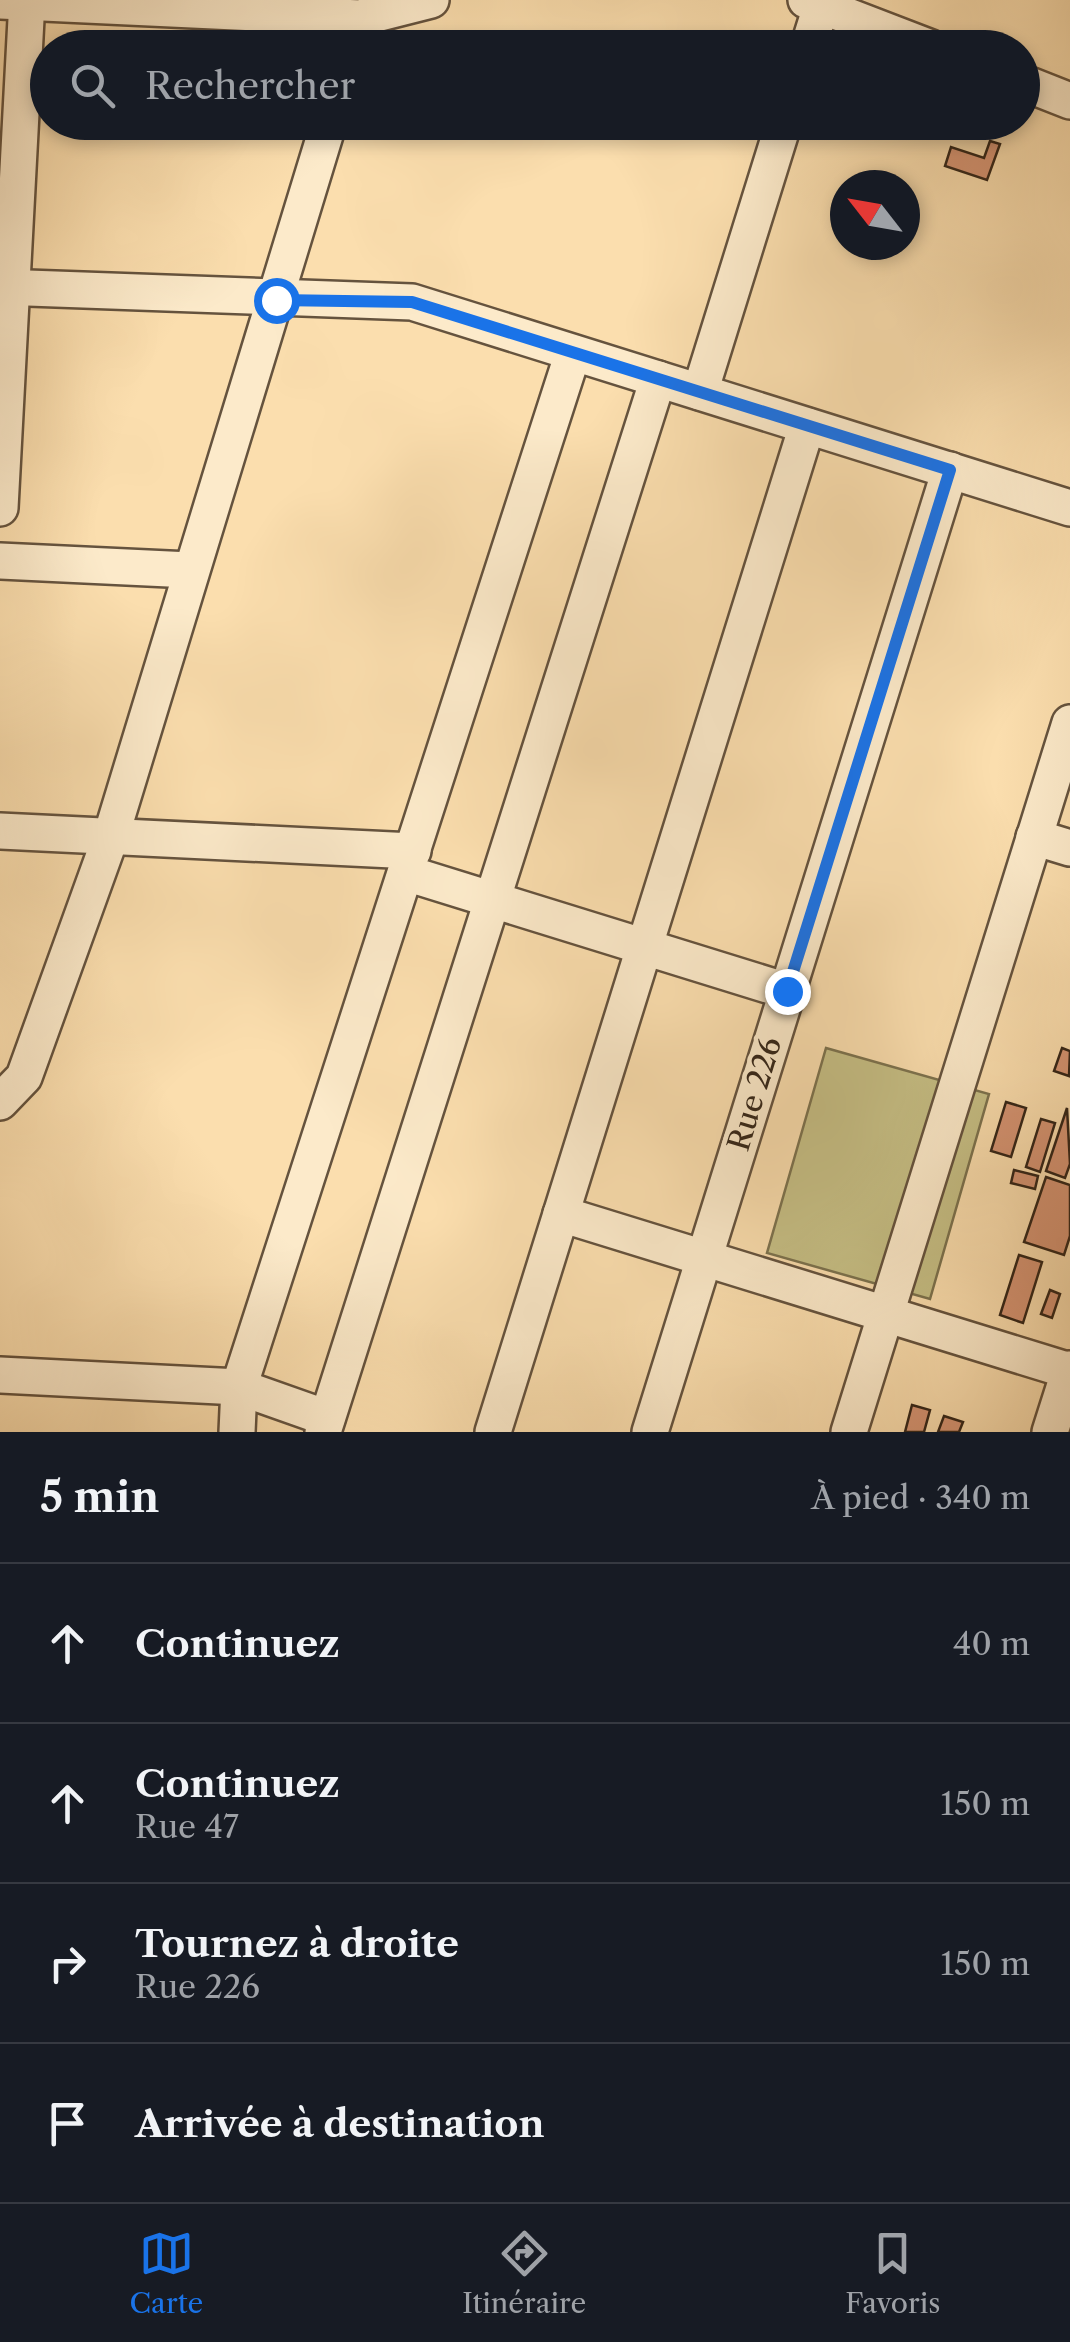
<!DOCTYPE html>
<html lang="fr">
<meta charset="utf-8">
<style>
body{margin:0;font-family:"Libre Caslon Text",serif;background:#242831;color:#f1f3f6}
.compass{position:absolute;left:830px;top:170px;width:90px;height:90px;border-radius:50%;background:#171b24;box-shadow:0 5px 15px #0003;rotate:301deg}
.stop{position:absolute;width:30px;height:30px;margin:-22px;border:8px solid #1a73e8;border-radius:50%;background:#fff}
.stop.end{background:#1a73e8;border-color:#fff;box-shadow:0 2px 10px #0008}
.list{margin:0;padding:0;list-style:none}
h2{display:flex;justify-content:space-between;align-items:center;height:130px;margin:0;padding:0 40px;font-size:42px}
h2 small{font-size:32px;font-weight:400;color:#9ea1a6}
.list li{display:grid;grid-template-columns:65px 1fr auto;gap:30px;align-items:center;box-sizing:border-box;height:160px;padding:0 40px;border-top:2px solid #363941}
.list b{display:block;font-size:38px;white-space:nowrap}
.list p{margin:0;font-size:32px;white-space:nowrap;color:#9ea1a6}
.list em{font-size:32px;font-style:normal;color:#9ea1a6}
.icon{flex:none;width:55px;height:55px;fill:none;stroke:currentColor;stroke-width:2;stroke-linecap:round;stroke-linejoin:round}
.map{position:relative;flex:none;width:1070px;height:1432px;overflow:hidden}
.search{position:absolute;background:#171b24;box-shadow:0 5px 15px #0003;left:30px;right:30px;top:30px;height:110px;display:flex;align-items:center;gap:25px;box-sizing:border-box;padding:0 35px;border-radius:55px;color:#9ea1a6;font-size:38px}
.sheet{height:770px;background:#171b24}
nav{display:flex;justify-content:space-around;align-items:center;box-sizing:border-box;height:140px;border-top:2px solid #363941;background:#171b24;font-size:28px;color:#9ea1a6}
nav a{display:grid;justify-items:center;gap:5px}
nav .on{color:#1a73e8}
.map>svg:first-child{display:block}
.green{fill:#c6bf85;stroke:#7c724e;stroke-width:2.5}
.building{fill:#d59473;stroke:#332518;stroke-width:2.5}
.lines{fill:none;stroke-linecap:round;stroke-linejoin:round}
.minor-casing{stroke:#65533e;stroke-width:40}
.minor{stroke:#fceaca;stroke-width:35}
.route{stroke:#1a73e8;stroke-width:12}
.labels{text-anchor:middle;stroke-width:9;stroke-linejoin:round;paint-order:stroke}
.street-label{font-size:30px;fill:#332518;stroke:#fceaca}
</style>
<div class="map">
<svg width="1070" height="1432" viewBox="0 0 1070 1432">
<rect width="100%" height="100%" fill="#fbdeae"/>
<filter id="stains"><feTurbulence type="fractalNoise" baseFrequency=".002" numOctaves="4"/><feColorMatrix values="0 0 0 0 .2 0 0 0 0 .09 0 0 0 0 .02 0 0 0 .5 -.17"/></filter>
<radialGradient id="worn" r=".72"><stop offset=".6" stop-color="#630" stop-opacity="0"/><stop offset="1" stop-color="#630" stop-opacity=".3"/></radialGradient>
<polygon class="green" points="826,1048 989,1094 930,1299 767,1253"/>
<g class="building">
<polygon points="990,141 1000,144 987,180 945,166 951,147 984,158"/>
<polygon points="1062,1048 1070,1051 1069,1076 1054,1071"/>
<polygon points="1006,1102 1026,1108 1011,1157 991,1151"/>
<polygon points="1067,1108 1070,1164 1065,1178 1046,1171"/>
<polygon points="1041,1119 1055,1123 1040,1172 1026,1167"/>
<polygon points="1014,1170 1038,1176 1035,1189 1011,1183"/>
<polygon points="1046,1177 1070,1185 1070,1236 1064,1255 1024,1242"/>
<polygon points="1019,1255 1042,1262 1023,1323 1000,1315"/>
<polygon points="1050,1290 1060,1294 1052,1318 1041,1314"/>
<polygon points="912,1405 930,1410 924,1432 905,1432"/>
<polygon points="944,1416 963,1422 959,1432 938,1432"/>
</g>
<g class="lines">
<g class="minor-casing">
<g id="minor">
<polyline points="806,0 931,48"/>
<polyline points="0,1 360,18 431,0"/>
<polyline points="808,48 823,0"/>
<polyline points="1022,82 1070,101"/>
<polyline points="0,287 412,302 1070,508"/>
<polyline points="700,392 784,122"/>
<polyline points="0,508 27,0"/>
<polyline points="0,561 190,570"/>
<polyline points="0,831 413,851"/>
<polyline points="1034,837 1070,848"/>
<polyline points="406,873 787,991"/>
<polyline points="0,1102 24,1077 111,836 329,122"/>
<polyline points="561,1214 1070,1371"/>
<polyline points="0,1375 239,1387 327,1418"/>
<polyline points="237,1432 239,1387 573,353"/>
<polyline points="323,1432 658,379"/>
<polyline points="493,1432 807,426"/>
<polyline points="650,1432 950,470"/>
<polyline points="849,1432 1070,723"/>
<polyline points="1050,1432 1070,1369"/>
</g>
</g>
<use href="#minor" class="minor"/>
</g>
<g class="lines">
<polyline class="route" points="276,300 412,302 950,470 787,991"/>
</g>
<g class="labels">
<g class="street-label">
<text transform="translate(755 1094) rotate(-73)" y="10">Rue 226</text>
</g>
</g>
<rect width="100%" height="100%" filter="url(#stains)"/>
<rect width="100%" height="100%" fill="url(#worn)"/>
</svg>
<svg class="compass" viewBox="-18 -18 36 36"><path d="M0-13l5 13h-10z" fill="#e53935"/><path d="M0 13l5-13h-10z" fill="#9ea1a6"/></svg>
<div class="stop" style="left:276px;top:300px"></div>
<div class="stop end" style="left:787px;top:991px"></div>
<div class="search"><svg class="icon" aria-label="search" viewBox="0 0 24 24"><circle cx="10" cy="10" r="6"/><path d="M15 15l6 6"/></svg>Rechercher</div>
</div>
<section class="sheet">
<h2>5 min<small>À pied · 340 m</small></h2>
<ul class="list">
<li><svg class="icon" aria-label="ahead" viewBox="0 0 24 24"><path d="M12 20V5M6 11l6-6 6 6"/></svg><div><b>Continuez</b></div><em>40 m</em></li>
<li><svg class="icon" aria-label="ahead" viewBox="0 0 24 24"><path d="M12 20V5M6 11l6-6 6 6"/></svg><div><b>Continuez</b><p>Rue 47</p></div><em>150 m</em></li>
<li><svg class="icon" aria-label="right" viewBox="0 0 24 24"><path d="M7 20v-9h11M14 6l5 5-5 5"/></svg><div><b>Tournez à droite</b><p>Rue 226</p></div><em>150 m</em></li>
<li><svg class="icon" aria-label="arrive" viewBox="0 0 24 24"><path d="M6 21V4h12l-3 4 3 4H6"/></svg><div><b>Arrivée à destination</b></div></li>
</ul>
</section>
<nav>
<a class="on"><svg class="icon" aria-label="map" viewBox="0 0 24 24"><path d="M3 6l6-2 6 2 6-2v14l-6 2-6-2-6 2zM9 4v14M15 6v14"/></svg>Carte</a>
<a><svg class="icon" aria-label="directions" viewBox="0 0 24 24"><path d="M12 3l9 9-9 9-9-9zM9 14v-3h6M13 9l2 2-2 2"/></svg>Itinéraire</a>
<a><svg class="icon" aria-label="saved" viewBox="0 0 24 24"><path d="M7 4h10v16l-5-4-5 4z"/></svg>Favoris</a>
</nav>
